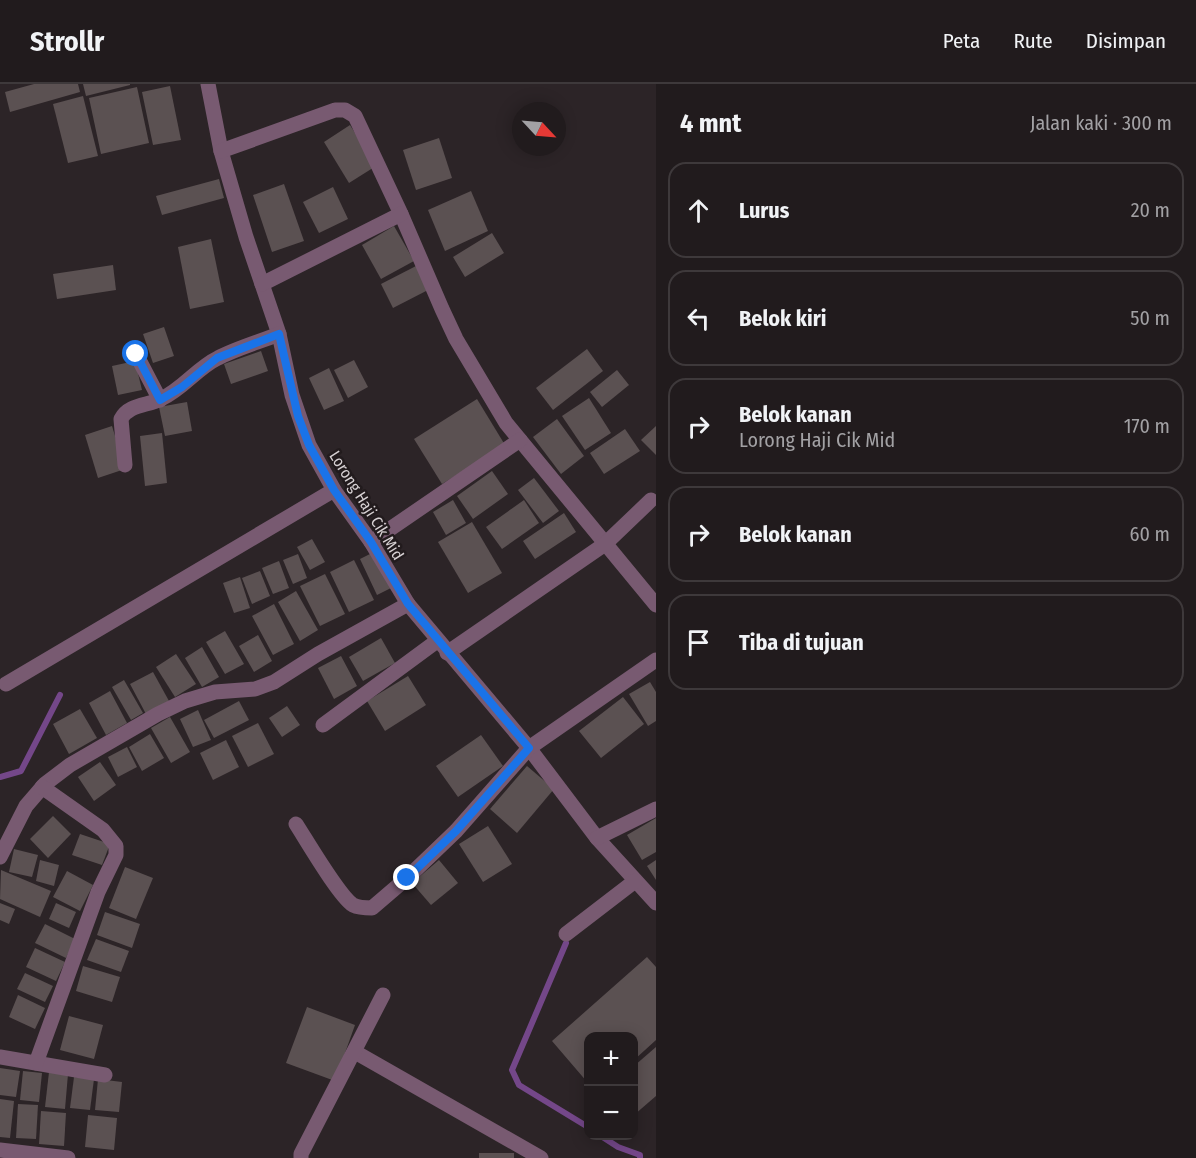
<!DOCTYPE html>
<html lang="id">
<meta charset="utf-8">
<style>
body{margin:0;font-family:"Fira Sans Condensed",sans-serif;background:#2d282a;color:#f1f3f6}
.controls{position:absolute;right:18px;bottom:18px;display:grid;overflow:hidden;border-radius:12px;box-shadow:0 3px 15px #0003}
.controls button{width:54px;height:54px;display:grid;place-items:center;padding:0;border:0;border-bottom:2px solid #3e393b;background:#211b1d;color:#f1f3f6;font:30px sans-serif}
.compass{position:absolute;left:512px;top:18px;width:54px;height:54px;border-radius:50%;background:#211b1d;box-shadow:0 3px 15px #0003;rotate:116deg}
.stop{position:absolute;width:18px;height:18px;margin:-14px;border:4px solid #1a73e8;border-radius:50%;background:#fff}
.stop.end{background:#1a73e8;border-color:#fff;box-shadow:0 2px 6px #0008}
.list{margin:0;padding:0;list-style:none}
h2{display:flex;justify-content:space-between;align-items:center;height:78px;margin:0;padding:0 24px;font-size:26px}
h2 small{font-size:20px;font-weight:400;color:#a2a1a4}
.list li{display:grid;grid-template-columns:39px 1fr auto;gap:18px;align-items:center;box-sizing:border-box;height:96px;margin:0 12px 12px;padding:0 12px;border:2px solid #3e393b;border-radius:18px}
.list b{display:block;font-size:22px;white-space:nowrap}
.list p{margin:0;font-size:20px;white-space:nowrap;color:#a2a1a4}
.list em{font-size:20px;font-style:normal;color:#a2a1a4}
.icon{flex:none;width:33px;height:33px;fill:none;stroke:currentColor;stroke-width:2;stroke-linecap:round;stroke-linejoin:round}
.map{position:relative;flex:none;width:656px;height:1074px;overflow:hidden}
header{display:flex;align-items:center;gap:36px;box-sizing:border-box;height:84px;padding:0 30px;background:#211b1d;border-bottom:2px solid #3e393b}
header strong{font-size:28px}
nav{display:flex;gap:33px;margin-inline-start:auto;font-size:21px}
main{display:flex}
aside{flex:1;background:#211b1d}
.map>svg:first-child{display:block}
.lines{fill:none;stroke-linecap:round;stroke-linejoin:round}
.stream{stroke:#744789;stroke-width:6}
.building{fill:#5b5152}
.minor{stroke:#785a71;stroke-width:15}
.route{stroke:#1a73e8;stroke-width:8}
.labels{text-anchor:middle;stroke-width:5;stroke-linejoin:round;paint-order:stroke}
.street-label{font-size:16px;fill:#d7d1d3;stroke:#221b1d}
</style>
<header>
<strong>Strollr</strong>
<nav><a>Peta</a><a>Rute</a><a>Disimpan</a></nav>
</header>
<main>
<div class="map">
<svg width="656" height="1074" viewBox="0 0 656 1074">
<rect width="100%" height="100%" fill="#2c2427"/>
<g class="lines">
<g class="stream">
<polyline points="0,693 21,687 60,611"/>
<polyline points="566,859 512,986 519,1001 588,1043"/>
<polyline points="601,1052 618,1063 640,1071 640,1074"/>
</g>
</g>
<g class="building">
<polygon points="34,0 78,0 80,8 10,28 5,8"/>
<polygon points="83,0 130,0 130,1 86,12"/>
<polygon points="170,2 181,56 153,61 142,8"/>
<polygon points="137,3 149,59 101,70 89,14"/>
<polygon points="83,12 98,72 68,79 53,20"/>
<polygon points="350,41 376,82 349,99 324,58"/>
<polygon points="439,54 452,94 416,106 403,66"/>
<polygon points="219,95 224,114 162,131 156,112"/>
<polygon points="284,100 304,157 272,168 253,111"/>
<polygon points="333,103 348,135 319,149 303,118"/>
<polygon points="471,107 488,147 445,167 428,126"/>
<polygon points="394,142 414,177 381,195 362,161"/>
<polygon points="492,149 504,169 465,193 453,173"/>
<polygon points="211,155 224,218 190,225 178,163"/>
<polygon points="113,181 116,206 57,215 53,190"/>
<polygon points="416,182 428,206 393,224 381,200"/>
<polygon points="164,243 174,272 153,279 143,250"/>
<polygon points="587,265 603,287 553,326 536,304"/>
<polygon points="261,267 268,287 231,300 224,280"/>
<polygon points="354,276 368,303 348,314 334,286"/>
<polygon points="135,277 142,306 118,311 112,282"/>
<polygon points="329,284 344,317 324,326 309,294"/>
<polygon points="617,286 629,301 602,323 590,308"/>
<polygon points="589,314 611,349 585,366 562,332"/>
<polygon points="477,315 505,361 442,400 414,355"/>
<polygon points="187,318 192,347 165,352 159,323"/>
<polygon points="557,335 584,372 561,390 533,353"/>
<polygon points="112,342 125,385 98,394 85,351"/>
<polygon points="656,342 656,371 641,356"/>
<polygon points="625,345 640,367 604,390 590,369"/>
<polygon points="162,349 167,399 145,402 140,352"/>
<polygon points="492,387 508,410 473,435 457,412"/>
<polygon points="534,394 559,427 543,439 518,406"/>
<polygon points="453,416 466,439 446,451 433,428"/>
<polygon points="524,416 539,439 502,465 486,443"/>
<polygon points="564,429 576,448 535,475 523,457"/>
<polygon points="472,438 502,489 468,509 438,458"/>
<polygon points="312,455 325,478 310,486 297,463"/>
<polygon points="374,468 391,504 377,511 360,475"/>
<polygon points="298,470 307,494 293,500 283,476"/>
<polygon points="354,476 374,516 349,528 330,488"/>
<polygon points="279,477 289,504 273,510 262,484"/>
<polygon points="260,487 270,512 252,520 242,494"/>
<polygon points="325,490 345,530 320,542 300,502"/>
<polygon points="240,493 250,524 234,529 223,499"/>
<polygon points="296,507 318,546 300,557 278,518"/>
<polygon points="274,520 294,560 273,571 252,532"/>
<polygon points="225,547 244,580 225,590 206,558"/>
<polygon points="258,551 272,577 254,588 239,562"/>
<polygon points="381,554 395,579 363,597 349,573"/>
<polygon points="202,563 219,593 202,603 185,574"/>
<polygon points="176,570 196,600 175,613 156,583"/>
<polygon points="341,572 357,602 334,615 318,584"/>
<polygon points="153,588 169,617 146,630 130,600"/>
<polygon points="408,592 426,621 385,647 367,617"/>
<polygon points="124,596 143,629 131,636 112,603"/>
<polygon points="650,598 656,608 656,637 648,642 629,610"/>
<polygon points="110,607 127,639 106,651 89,619"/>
<polygon points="623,613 644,640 601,674 579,647"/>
<polygon points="239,617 249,636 214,654 204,636"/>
<polygon points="287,622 300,641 282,653 269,634"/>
<polygon points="80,625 97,654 69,670 53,640"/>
<polygon points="198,626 211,656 193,663 180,635"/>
<polygon points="170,633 190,668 171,679 151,644"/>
<polygon points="258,639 274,670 248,683 232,652"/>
<polygon points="150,650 164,674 142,687 129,663"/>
<polygon points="481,651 503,682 458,713 436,682"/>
<polygon points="226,656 239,683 213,696 200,669"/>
<polygon points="127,663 137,683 118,693 108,673"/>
<polygon points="100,678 116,701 94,717 78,693"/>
<polygon points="527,682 554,705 517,749 490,725"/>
<polygon points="53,732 71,750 48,774 30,755"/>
<polygon points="656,734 656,768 642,776 627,751"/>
<polygon points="488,742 512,780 483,798 459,760"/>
<polygon points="80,750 110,760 102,781 72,771"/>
<polygon points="14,765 38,771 32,793 9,788"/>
<polygon points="40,776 59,781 54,802 36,797"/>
<polygon points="439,776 458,799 431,821 412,799"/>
<polygon points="656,776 656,796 647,782"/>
<polygon points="125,783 153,794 136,835 109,824"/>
<polygon points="1,786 51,807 40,833 0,815"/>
<polygon points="67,787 93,801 80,827 53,813"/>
<polygon points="0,819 15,825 9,840 0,836"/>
<polygon points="56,819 76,828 69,844 49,835"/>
<polygon points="105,828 140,840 132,864 97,851"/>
<polygon points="45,840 75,855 66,874 35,859"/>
<polygon points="96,855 129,867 121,888 87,876"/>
<polygon points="35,864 65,878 56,897 26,883"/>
<polygon points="647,873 656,883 656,956 634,976 634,952 588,952 588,999 552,957"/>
<polygon points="83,882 120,893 112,918 76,907"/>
<polygon points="25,889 53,902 45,918 17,905"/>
<polygon points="18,911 45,924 35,945 9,933"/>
<polygon points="307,923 355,941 335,997 286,979"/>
<polygon points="69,932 103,941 94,975 60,966"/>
<polygon points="656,963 656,1012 634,1031 634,982"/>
<polygon points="0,984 20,987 16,1013 0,1011"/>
<polygon points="23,987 42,989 39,1018 20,1016"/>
<polygon points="49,988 68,990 65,1025 45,1023"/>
<polygon points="74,993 94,995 90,1026 70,1024"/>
<polygon points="98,995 122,998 119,1028 95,1026"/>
<polygon points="0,1015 14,1017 10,1054 0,1053"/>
<polygon points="18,1020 38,1021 36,1055 16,1054"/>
<polygon points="41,1027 66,1029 64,1062 39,1060"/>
<polygon points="88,1031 117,1034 114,1066 85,1063"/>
<rect x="479" y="1069" width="35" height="5"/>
</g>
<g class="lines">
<g class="minor">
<polyline points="208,0 221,67 246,153 279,250 292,311 309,361 334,406 371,458 408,520 529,664 597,754 656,819"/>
<polyline points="221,67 335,26 345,26 355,32 401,130 442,225 456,255 506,339 656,521"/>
<polyline points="262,200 401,130"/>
<polyline points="136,270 160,316"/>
<path d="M125,381l-4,-46c8,-15 26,-13 40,-20 22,-10 36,-31 57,-41 19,-10 41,-16 61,-24"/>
<polyline points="371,458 520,356"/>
<polyline points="447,569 605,460 651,416"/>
<polyline points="6,600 334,406"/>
<polyline points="323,641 437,557"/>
<path d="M296,740c11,17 43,72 57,81 6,3 12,3 19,3l35,-30 49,-47 73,-83 127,-88"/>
<polyline points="597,754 656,725"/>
<polyline points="0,773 26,722 45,700 70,681 158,630 185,617 215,608 255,605 274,598 318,570 408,520"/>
<polyline points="566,850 635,797"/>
<polyline points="355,968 541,1074"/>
<polyline points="0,973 105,991"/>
<polyline points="36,979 98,808 116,771 116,762 103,746 42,703"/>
<polyline points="0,1066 68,1074"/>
<polyline points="301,1074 301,1070 383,911"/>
</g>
</g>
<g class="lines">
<polyline class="route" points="136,270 160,316 182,303 217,274 279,250 298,332 309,361 334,406 371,458 408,520 529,664 456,747 407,794"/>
</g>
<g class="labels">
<g class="street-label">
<text transform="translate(367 421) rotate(58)" y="6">Lorong Haji Cik Mid</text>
</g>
</g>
</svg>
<div class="controls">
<button>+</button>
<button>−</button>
</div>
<svg class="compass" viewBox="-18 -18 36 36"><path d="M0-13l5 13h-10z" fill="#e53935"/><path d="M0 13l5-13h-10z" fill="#a2a1a4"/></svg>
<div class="stop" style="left:136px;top:270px"></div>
<div class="stop end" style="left:407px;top:794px"></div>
</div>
<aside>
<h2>4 mnt<small>Jalan kaki · 300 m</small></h2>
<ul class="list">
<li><svg class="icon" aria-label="ahead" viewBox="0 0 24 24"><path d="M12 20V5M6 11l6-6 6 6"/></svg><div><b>Lurus</b></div><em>20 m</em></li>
<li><svg class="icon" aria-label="left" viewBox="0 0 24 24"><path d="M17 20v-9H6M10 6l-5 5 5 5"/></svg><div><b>Belok kiri</b></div><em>50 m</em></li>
<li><svg class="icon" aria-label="right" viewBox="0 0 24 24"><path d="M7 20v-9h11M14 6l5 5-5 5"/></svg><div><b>Belok kanan</b><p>Lorong Haji Cik Mid</p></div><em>170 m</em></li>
<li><svg class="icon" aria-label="right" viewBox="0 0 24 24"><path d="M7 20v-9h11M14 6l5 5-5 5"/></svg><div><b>Belok kanan</b></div><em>60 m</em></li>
<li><svg class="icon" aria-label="arrive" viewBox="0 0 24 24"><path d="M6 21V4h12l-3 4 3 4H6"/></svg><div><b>Tiba di tujuan</b></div></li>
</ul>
</aside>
</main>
